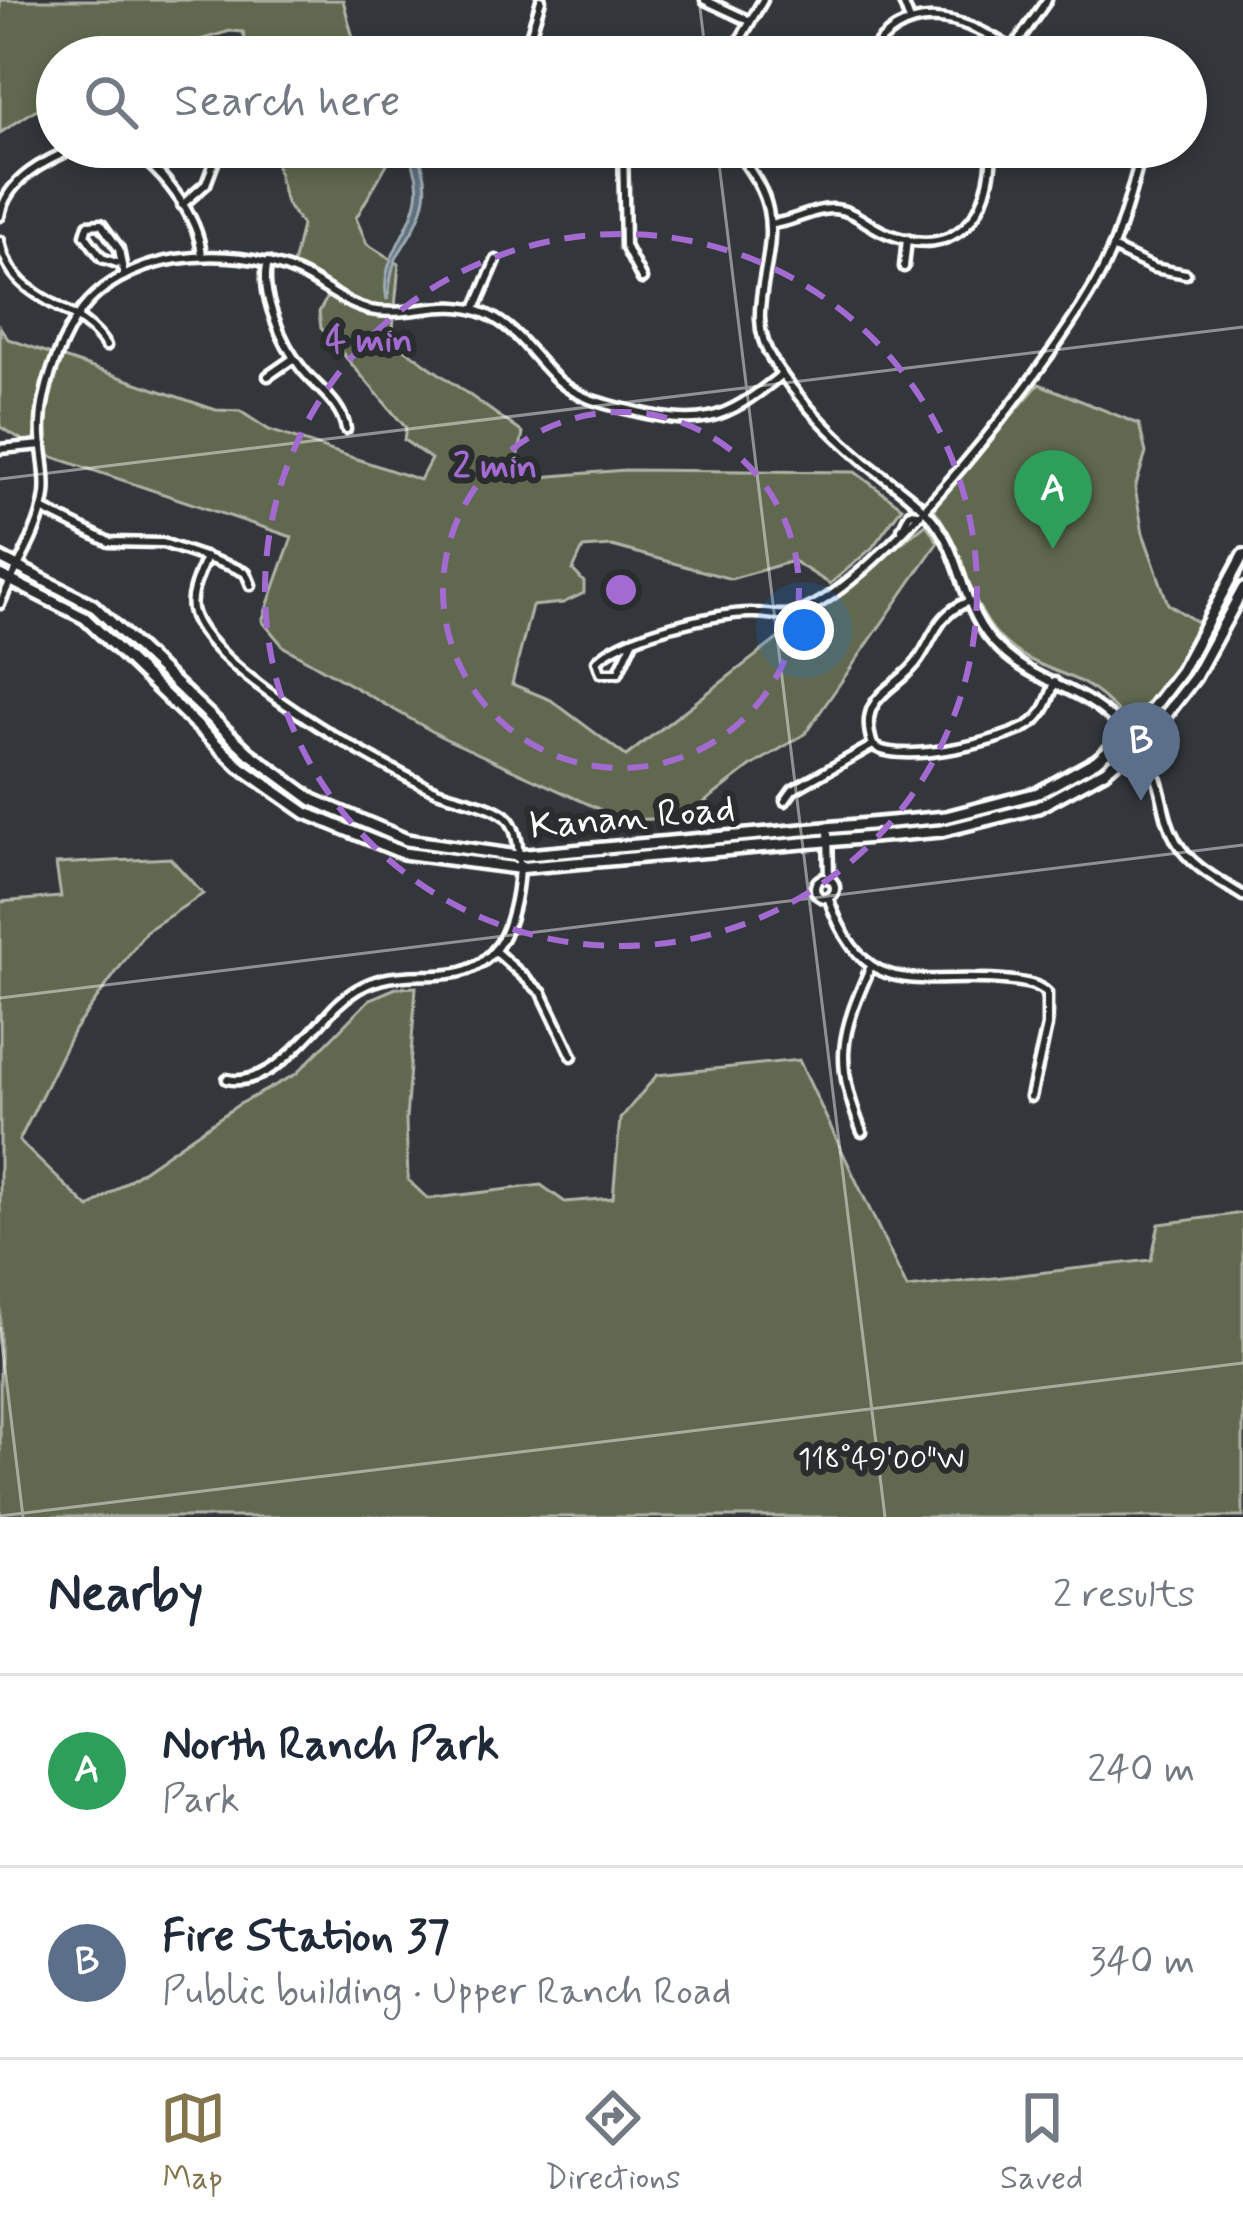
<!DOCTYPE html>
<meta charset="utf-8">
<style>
body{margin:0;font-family:Mynerve,sans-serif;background:#f6f6f7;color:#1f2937}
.you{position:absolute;left:804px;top:630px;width:42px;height:42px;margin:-30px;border:9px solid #fff;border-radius:50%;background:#1a73e8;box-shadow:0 0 0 18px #1a73e833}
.badge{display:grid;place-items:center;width:78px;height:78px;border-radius:50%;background:#84754c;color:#fff;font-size:39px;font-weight:700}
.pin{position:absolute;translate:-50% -99px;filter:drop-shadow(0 3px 6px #0008)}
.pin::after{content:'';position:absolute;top:63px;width:42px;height:36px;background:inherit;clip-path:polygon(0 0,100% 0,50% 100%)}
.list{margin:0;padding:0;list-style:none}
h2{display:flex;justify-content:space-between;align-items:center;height:156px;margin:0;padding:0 48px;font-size:51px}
h2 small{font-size:39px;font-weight:400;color:#747a83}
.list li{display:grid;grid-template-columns:78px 1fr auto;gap:36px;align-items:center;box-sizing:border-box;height:192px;padding:0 48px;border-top:3px solid #e0e1e3}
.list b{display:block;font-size:45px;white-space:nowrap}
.list p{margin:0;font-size:39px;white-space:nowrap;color:#747a83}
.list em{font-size:39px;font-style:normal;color:#747a83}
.icon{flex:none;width:66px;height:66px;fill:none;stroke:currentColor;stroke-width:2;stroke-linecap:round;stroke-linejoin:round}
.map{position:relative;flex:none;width:1243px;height:1517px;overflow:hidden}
.search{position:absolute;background:#fff;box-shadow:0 6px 18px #0003;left:36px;right:36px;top:36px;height:132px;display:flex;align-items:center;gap:30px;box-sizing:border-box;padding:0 42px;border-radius:66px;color:#747a83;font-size:45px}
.sheet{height:540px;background:#fff}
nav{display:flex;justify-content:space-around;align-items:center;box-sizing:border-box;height:168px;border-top:3px solid #e0e1e3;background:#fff;font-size:33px;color:#747a83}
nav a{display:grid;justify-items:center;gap:6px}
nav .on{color:#84754c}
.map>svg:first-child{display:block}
.green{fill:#606950;stroke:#b0b4a8;stroke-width:3}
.water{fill:#5e707f;stroke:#9ea9b2;stroke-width:3}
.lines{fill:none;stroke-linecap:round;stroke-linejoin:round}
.minor-casing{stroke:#fff;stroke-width:15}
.secondary-casing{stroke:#fff;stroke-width:18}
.minor{stroke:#2a2d2e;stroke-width:6}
.secondary{stroke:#2a2d2e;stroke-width:9}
.ticks{fill:none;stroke:#fff;stroke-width:3;stroke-opacity:0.45}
.ring{fill:none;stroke:#a36bd2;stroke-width:6;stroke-dasharray:21 15}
.labels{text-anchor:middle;stroke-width:12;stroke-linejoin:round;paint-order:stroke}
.street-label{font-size:39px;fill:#fff;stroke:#2a2d2e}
.ticks-label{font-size:30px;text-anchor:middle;fill:#fff;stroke:#2a2d2e;stroke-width:12;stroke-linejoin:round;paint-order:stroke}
.centre{fill:#a36bd2;stroke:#2a2d2e;stroke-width:6}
.ring-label{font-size:36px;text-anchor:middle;font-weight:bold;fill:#a36bd2;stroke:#2a2d2e;stroke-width:12;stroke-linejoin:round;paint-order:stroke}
</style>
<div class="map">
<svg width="1243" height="1517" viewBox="0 0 1243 1517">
<rect width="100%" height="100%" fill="#33373b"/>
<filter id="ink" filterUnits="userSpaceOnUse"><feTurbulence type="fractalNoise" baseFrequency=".00833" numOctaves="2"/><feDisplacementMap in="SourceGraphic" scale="24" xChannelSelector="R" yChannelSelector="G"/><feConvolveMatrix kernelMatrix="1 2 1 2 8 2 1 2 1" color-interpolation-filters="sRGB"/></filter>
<g filter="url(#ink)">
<g class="green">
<polygon points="0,0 343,0 358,57 250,57 243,32 230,31 143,57 57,57 57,96 0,133"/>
<polygon points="272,147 387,147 391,157 356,218 367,244 399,264 392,340 523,433 514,479 625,470 855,472 902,507 872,548 830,584 793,561 731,579 612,546 583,548 573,570 584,582 584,593 563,603 532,606 512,684 551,700 626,756 926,524 938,542 805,734 750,767 684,818 623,820 444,738 284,647 262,621 292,537 50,456 0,427 0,327 8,339 216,410 240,411 269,430 420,480 431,459 404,440 406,428 321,328 319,312 333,287 293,265 302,225 286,203"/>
<path d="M1039,384l100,40 7,29 -11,35 8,45 25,71 32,20 -19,39 -44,54h-14c-13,-13 -25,-26 -42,-35 -29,-14 -58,-20 -81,-44 -35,-37 -35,-91 -68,-131z"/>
<polygon points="170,858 203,894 146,931 74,1030 19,1141 89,1208 238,1105 296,1074 370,999 396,988 416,987 406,1120 408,1180 428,1199 541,1185 565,1202 613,1198 620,1119 657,1075 799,1060 907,1288 1151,1260 1159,1224 1243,1213 1243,1517 0,1517 0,902 61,897 56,864"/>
</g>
<path class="water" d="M403,147h10c26,41 8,71 -14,106 -9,14 -8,32 -12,47 -13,-56 61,-90 16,-153z"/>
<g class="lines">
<g class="minor-casing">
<g id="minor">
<polyline points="705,0 750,21"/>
<polyline points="902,0 909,18"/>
<polyline points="532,57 531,33 541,0"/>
<polyline points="730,57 763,0"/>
<path d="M868,57c37,-57 94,-42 144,-8"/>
<polyline points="1007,57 1047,0"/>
<polyline points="1165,57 1167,47"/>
<path d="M123,147c37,17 76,69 79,109"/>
<polyline points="623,147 625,246 642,279"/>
<path d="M734,147c14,21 29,38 34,63 11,53 -27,101 5,151 24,38 59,73 92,101 23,19 51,36 69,59 31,40 27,93 66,128 42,40 83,34 127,85"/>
<polyline points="182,205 206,184 220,147"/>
<path d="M0,216c6,-37 46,-56 78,-69"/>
<path d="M770,224c22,-1 43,-16 64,-15 20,1 34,17 52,24 72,30 106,-21 106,-86"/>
<path d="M0,241c11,63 78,60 106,105"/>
<polyline points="1112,248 1154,268 1186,274"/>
<path d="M268,262c-9,30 14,83 34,107 16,20 39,33 44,60"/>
<polyline points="117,263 102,258 85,235 88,225 101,224 119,249 124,276"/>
<polyline points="904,267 907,239"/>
<polyline points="475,309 496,260"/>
<polyline points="268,376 294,358"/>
<polyline points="0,449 42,445"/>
<polyline points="42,509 109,542 163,543 233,567 246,573 251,585"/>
<polyline points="902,529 910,513 917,514"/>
<path d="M206,557c-6,16 -17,36 -14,52 11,58 191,159 245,182 21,8 51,12 68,25 26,21 11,107 -7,130 -43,58 -101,0 -162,60 -26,27 -67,83 -109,73"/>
<path d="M0,604c14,-34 40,-72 45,-109 3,-24 -6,-48 -4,-72 1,-32 17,-76 34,-103 43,-70 154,-77 223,-47 25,11 45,31 72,37 41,8 76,-14 116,4 32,14 48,45 73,67 20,17 41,22 66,28 75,19 97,14 157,-35"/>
<path d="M632,643l-14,30h-17l-4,-12c24,-26 120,-49 156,-48 15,0 30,5 45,0 81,-26 265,-262 305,-344 19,-39 29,-80 40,-122"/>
<path d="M1136,744c33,41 20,60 40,97 14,25 44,40 67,55"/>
<path d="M873,745c23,21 134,-3 159,-22 13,-10 18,-26 23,-41"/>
<path d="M785,801l8,-11 80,-45c-18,-51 26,-55 46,-86 16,-24 18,-44 48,-57"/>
<polyline points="828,828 829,878"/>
<circle cx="825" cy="888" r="10"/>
<path d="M828,897c38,112 93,73 185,84 14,2 24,3 34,12v33l-16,71"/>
<polyline points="495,951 542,993 572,1056"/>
<path d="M862,1132c-28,-72 -22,-96 9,-166"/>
</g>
</g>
<g class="secondary-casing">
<g id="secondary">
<polyline points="0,558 93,605 249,753 313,800 407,840 517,856 946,817 1038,793 1096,761 1143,721 1181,671 1243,555"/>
<polyline points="0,575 85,618 239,766 306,813 403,853 517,868 941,831 1038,807 1106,770 1158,725 1195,677 1243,589"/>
</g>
</g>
<use href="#minor" class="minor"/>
<use href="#secondary" class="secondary"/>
</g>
</g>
<path class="ticks" d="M699,0l7,57M717,147l168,1370M0,479l1243,-152M0,998l1243,-153M0,1327l23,190M0,1516l1243,-153"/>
<g class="ring">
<circle cx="621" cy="590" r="178"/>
<circle cx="621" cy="590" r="356"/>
</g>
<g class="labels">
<g class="street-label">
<text transform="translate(632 815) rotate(-5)" y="14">Kanan Road</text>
</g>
</g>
<g class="ticks-label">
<text x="881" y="1468">118°49'00"W</text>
</g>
<circle cx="621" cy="590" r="18" class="centre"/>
<g class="ring-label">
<text x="369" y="351">4 min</text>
<text x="495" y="477">2 min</text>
</g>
</svg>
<div class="you"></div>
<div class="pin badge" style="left:1053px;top:549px;background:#2e9e5b">A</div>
<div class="pin badge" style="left:1141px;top:801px;background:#5c6f8a">B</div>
<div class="search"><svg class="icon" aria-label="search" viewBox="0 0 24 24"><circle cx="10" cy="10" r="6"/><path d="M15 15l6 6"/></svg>Search here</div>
</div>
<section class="sheet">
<h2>Nearby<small>2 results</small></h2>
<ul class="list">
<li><span class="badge" style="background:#2e9e5b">A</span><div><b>North Ranch Park</b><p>Park</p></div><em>240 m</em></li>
<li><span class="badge" style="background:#5c6f8a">B</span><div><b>Fire Station 37</b><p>Public building · Upper Ranch Road</p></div><em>340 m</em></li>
</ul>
</section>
<nav>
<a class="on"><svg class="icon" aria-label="map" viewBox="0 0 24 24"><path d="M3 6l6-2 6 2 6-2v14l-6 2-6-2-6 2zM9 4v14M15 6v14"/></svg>Map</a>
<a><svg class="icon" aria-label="directions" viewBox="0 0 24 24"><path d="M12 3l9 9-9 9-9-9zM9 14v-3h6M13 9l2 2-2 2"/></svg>Directions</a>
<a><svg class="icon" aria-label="saved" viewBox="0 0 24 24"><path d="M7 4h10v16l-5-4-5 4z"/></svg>Saved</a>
</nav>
